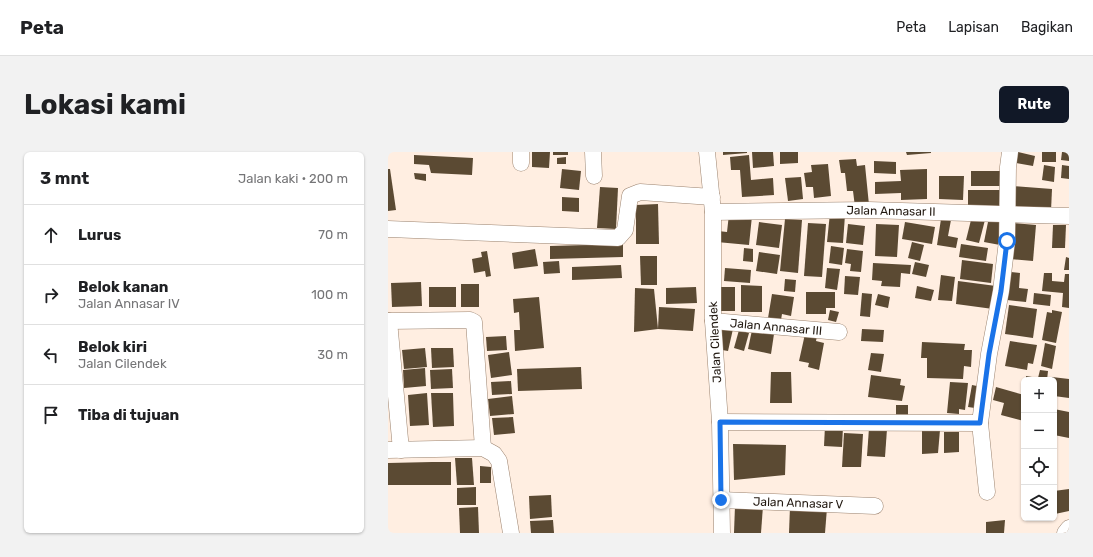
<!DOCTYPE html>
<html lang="id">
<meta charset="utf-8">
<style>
body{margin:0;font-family:Rubik,sans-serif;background:#f2f2f2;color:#202124}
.controls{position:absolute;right:12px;bottom:12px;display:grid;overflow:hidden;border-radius:6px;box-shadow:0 1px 3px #0004}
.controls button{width:36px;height:36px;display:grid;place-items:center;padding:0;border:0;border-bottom:1px solid #e0e0e0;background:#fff;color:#202124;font:20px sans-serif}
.stop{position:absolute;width:12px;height:12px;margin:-9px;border:3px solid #1a73e8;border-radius:50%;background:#fff}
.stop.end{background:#1a73e8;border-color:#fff;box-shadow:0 1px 4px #0008}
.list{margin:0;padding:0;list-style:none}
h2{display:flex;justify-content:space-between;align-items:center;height:52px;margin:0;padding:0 16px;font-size:17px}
h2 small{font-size:13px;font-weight:400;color:#757577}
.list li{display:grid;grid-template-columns:26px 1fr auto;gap:12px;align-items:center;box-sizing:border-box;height:60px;padding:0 16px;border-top:1px solid #e0e0e0}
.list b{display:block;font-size:15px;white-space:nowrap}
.list p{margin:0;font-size:13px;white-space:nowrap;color:#757577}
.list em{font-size:13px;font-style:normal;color:#757577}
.icon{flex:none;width:22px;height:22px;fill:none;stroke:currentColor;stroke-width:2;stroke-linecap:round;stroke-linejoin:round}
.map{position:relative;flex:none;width:681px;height:381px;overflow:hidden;border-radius:6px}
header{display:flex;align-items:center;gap:24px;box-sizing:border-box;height:56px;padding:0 20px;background:#fff;border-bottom:1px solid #e0e0e0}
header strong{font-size:19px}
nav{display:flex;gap:22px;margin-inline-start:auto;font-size:14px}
.intro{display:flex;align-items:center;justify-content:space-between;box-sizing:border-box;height:96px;padding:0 24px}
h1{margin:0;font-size:28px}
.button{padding:10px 18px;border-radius:6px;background:#111827;color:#fff;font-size:14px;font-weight:700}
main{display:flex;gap:24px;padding:0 24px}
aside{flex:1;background:#fff;border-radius:6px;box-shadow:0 1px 3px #0004}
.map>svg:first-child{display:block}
.building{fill:#5b4a33}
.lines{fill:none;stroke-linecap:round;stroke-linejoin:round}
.minor-casing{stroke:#9b836f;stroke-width:17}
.minor{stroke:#fff;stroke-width:16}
.route{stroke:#1a73e8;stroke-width:5}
.labels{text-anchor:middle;stroke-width:4;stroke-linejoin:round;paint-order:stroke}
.street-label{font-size:12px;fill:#221911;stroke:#fff}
</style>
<header>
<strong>Peta</strong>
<nav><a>Peta</a><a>Lapisan</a><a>Bagikan</a></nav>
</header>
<div class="intro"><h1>Lokasi kami</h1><a class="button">Rute</a></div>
<main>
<aside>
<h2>3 mnt<small>Jalan kaki · 200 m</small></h2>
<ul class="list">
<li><svg class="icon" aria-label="ahead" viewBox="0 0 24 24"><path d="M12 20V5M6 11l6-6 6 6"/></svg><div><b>Lurus</b></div><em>70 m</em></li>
<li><svg class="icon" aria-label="right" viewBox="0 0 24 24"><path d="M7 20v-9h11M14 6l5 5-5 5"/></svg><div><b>Belok kanan</b><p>Jalan Annasar IV</p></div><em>100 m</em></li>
<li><svg class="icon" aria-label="left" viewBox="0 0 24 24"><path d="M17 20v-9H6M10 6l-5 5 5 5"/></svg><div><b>Belok kiri</b><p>Jalan Cilendek</p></div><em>30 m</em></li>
<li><svg class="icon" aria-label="arrive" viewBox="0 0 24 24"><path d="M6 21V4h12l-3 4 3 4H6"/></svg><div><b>Tiba di tujuan</b></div></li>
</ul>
</aside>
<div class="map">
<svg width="681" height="381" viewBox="0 0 681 381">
<rect width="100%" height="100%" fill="#ffeee1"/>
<g class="building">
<polygon points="144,0 162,0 161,16 144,15"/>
<rect x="165" y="0" width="15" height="3"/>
<polygon points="335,0 359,0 359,1 335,3"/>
<polygon points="364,0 385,0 386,14 365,16"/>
<polygon points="392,0 410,0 410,11 392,12"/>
<polygon points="518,0 543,0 543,1 519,3"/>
<polygon points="630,0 647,4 645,14 628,11"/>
<rect x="654" y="0" width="14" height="10"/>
<polygon points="674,0 681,0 681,9 673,8"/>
<polygon points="26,3 85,6 84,23 43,21 41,13 26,12"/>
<polygon points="361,3 363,28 385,26 386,43 354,45 352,18 343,18 342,5"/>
<polygon points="178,5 178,12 169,12 169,6"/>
<polygon points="468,7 469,14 477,13 481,53 467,55 465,39 459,39 457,21 453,21 451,8"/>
<polygon points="486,9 508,10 508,22 486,21"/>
<polygon points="440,12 443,44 426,46 425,35 418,35 416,21 424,20 423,13"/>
<polygon points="656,13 667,15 666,30 654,28"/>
<polygon points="674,13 681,14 681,27 673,26"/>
<polygon points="0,17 2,17 8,58 0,59"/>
<polygon points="174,17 193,19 191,38 172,36"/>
<polygon points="539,17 539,47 513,48 513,41 487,42 487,30 513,29 512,18"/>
<rect x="583" y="19" width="33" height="15"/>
<polygon points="26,21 38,22 38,29 27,27"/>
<polygon points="551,24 576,24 575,48 551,47"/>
<polygon points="413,25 415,47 400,49 397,26"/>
<polygon points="625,34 664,37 663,59 624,56"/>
<polygon points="212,35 230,36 228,77 209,76"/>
<rect x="580" y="38" width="36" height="17"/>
<polygon points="174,45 191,46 191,60 174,59"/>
<polygon points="270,52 271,92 248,92 248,53"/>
<polygon points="442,61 457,63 455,91 439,90"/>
<polygon points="341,62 364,64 361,93 329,90 330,79 339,80"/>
<polygon points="584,64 597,68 591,91 578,88"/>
<polygon points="601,65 617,69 612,93 596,90"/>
<polygon points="397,67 414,68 410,121 392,119"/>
<polygon points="553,67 563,68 560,84 570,86 568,96 549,93"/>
<polygon points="371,70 394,73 391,96 368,93"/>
<polygon points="517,70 547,75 544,92 514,87"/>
<polygon points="420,71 438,72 434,125 416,124"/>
<polygon points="625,71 648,73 645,109 622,107"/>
<polygon points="460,72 477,74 475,93 458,91"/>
<polygon points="488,72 511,73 509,105 487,104"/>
<polygon points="665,73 678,73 677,96 664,96"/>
<polygon points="524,90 536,93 532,109 520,106"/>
<polygon points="235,92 235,105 162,107 162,94"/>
<polygon points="573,92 600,96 598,109 571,105"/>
<polygon points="443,94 456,96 454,113 441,111"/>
<polygon points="356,96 365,97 365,110 355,109"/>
<polygon points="147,97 150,114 126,117 124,101"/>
<polygon points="459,97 475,99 473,120 462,119 463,112 457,111"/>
<polygon points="99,99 103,124 98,125 97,119 86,121 84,107 94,105 93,100"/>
<polygon points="371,100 392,103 389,122 368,119"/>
<polygon points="252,104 269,104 269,133 253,133"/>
<polygon points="678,105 681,106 681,118 676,118"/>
<polygon points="574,108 605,112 603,131 572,127"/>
<polygon points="171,109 172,121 156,122 155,110"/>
<polygon points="527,110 541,113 538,125 524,122"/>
<polygon points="485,111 523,113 522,122 513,121 512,135 493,134 494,129 484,128"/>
<polygon points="233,113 234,126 184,128 184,115"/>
<polygon points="337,116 363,118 362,131 336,129"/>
<polygon points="439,116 452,117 449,138 437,136"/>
<polygon points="623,120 632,121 631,136 640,137 638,150 619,148"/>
<polygon points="656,121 664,121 664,129 676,130 677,122 681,122 681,156 674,155 675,141 654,139"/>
<polygon points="553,123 567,125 564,149 550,148"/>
<polygon points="457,124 472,125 470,143 456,142"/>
<polygon points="397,127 408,128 407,140 396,139"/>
<polygon points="570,129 608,134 605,157 568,152"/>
<polygon points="33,130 34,154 4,155 3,131"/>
<rect x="73" y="132" width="18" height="23"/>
<polygon points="353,133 374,134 374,160 353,160"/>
<polygon points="529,134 546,138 543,149 527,146"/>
<rect x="41" y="135" width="27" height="20"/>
<polygon points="308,135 309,151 278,152 278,136"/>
<rect x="332" y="135" width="15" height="24"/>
<polygon points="247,136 266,137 270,177 246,180"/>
<polygon points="418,140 447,140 447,156 438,156 438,162 418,162"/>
<polygon points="474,141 484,142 482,165 472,164"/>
<polygon points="646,141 663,143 662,154 645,152"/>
<polygon points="384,142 406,145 403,164 394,162 393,168 380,166"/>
<polygon points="490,142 502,145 500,156 487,153"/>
<polygon points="151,145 156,196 127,199 126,178 132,178 131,160 126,161 125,147"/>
<polygon points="621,153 649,157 645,186 617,182"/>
<polygon points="271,155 307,157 305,179 270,177"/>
<polygon points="442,158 451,160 448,170 440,168"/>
<polygon points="664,158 674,160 668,191 654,188 659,160 664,161"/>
<polygon points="333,174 345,177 340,199 328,197"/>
<polygon points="474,177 496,178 495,190 473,189"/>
<polygon points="351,178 361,181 356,199 346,196"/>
<polygon points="364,178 386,182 383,202 360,197"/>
<polygon points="417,182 429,184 428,189 436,191 431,218 420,215 421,211 411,209"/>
<polygon points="118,184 119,198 99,199 98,185"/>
<polygon points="622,189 649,193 645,212 640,211 639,218 617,214"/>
<polygon points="534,190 577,192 576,198 584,198 583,215 576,214 575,227 539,226 539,206 533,206"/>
<polygon points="657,191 668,194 664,217 653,214"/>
<polygon points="37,196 39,215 16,217 14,198"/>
<polygon points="43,196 65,196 66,215 44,216"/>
<polygon points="121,200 124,223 103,226 100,203"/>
<polygon points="483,201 496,202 493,220 480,218"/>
<polygon points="193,215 194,237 130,239 129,217"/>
<polygon points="37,216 38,234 16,236 15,218"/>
<polygon points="64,217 65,236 43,237 42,218"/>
<polygon points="652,218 660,219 659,228 638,228 638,224 650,226"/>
<polygon points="383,220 403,220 404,251 382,251"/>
<polygon points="483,223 513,227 512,233 517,234 514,249 480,245"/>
<polygon points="664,225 681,227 681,246 666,244 666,228 663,228"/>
<polygon points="123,229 124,242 104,243 103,230"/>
<polygon points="562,230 580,231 577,258 571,257 571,262 559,261"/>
<polygon points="584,233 594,235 587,256 580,255"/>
<polygon points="608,235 636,243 636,269 613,263 616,251 605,248"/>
<polygon points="39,241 41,273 22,274 20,243"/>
<polygon points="43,241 65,241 66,274 45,275"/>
<polygon points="124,244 126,262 102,264 100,247"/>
<rect x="508" y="253" width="12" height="10"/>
<polygon points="666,257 681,260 681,286 666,283"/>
<polygon points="125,265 127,281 106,283 104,266"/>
<polygon points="437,274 455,275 454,295 436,294"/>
<polygon points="481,276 499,277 497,305 479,304"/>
<polygon points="534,276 552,278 550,301 534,302"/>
<polygon points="556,280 571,280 571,300 556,301"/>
<polygon points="456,281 475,282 473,315 454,315"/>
<polygon points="345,292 398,293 397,323 346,328"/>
<polygon points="67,306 84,306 86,333 69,333"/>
<polygon points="44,310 63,310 63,333 0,333 0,311"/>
<polygon points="92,314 103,315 103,331 92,331"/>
<polygon points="88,335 88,353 69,353 69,336"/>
<polygon points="681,337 681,359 667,362 666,339"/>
<polygon points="163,343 164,365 142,367 141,344"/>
<polygon points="347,354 375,354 373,381 346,381"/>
<polygon points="90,355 91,381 72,381 71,356"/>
<polygon points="402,355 439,356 437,381 401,381"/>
<polygon points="165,368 166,381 143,381 142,369"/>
<polygon points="617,368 616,381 598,381 598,370"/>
</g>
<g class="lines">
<g class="minor-casing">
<g id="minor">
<polyline points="205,0 206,24"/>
<polyline points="319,0 325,60 325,169 332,270 334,381"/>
<polyline points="133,11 133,0"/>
<polyline points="325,60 480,58 681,64"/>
<polyline points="0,77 230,86 237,78 242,44 252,40 324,45"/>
<polyline points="0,169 82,168 86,170 95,296"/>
<polyline points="1,169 13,298"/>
<polyline points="325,169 451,180"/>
<polyline points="332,270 592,271"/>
<polyline points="0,298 95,296 106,302 111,309 123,381"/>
<polyline points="599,340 592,271 601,202 613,139 619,89 620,15 622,0"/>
<polyline points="333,348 487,354"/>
<polyline points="677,381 681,376"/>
</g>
</g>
<use href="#minor" class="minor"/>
</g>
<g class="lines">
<polyline class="route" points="333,348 332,270 592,271 601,202 613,139 619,89"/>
</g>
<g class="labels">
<g class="street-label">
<text transform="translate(503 59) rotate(1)" y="4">Jalan Annasar II</text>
<text transform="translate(388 175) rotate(5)" y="4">Jalan Annasar III</text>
<text transform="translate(327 190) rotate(-93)" y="4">Jalan Cilendek</text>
<text transform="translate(410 351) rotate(2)" y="4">Jalan Annasar V</text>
</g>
</g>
</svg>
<div class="controls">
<button>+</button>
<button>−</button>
<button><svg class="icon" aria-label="locate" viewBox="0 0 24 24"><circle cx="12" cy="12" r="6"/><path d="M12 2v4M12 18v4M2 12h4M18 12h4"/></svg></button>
<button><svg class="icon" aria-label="layers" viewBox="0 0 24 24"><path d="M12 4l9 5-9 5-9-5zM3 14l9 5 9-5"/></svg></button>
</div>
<div class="stop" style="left:619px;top:89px"></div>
<div class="stop end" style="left:333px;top:348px"></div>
</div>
</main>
